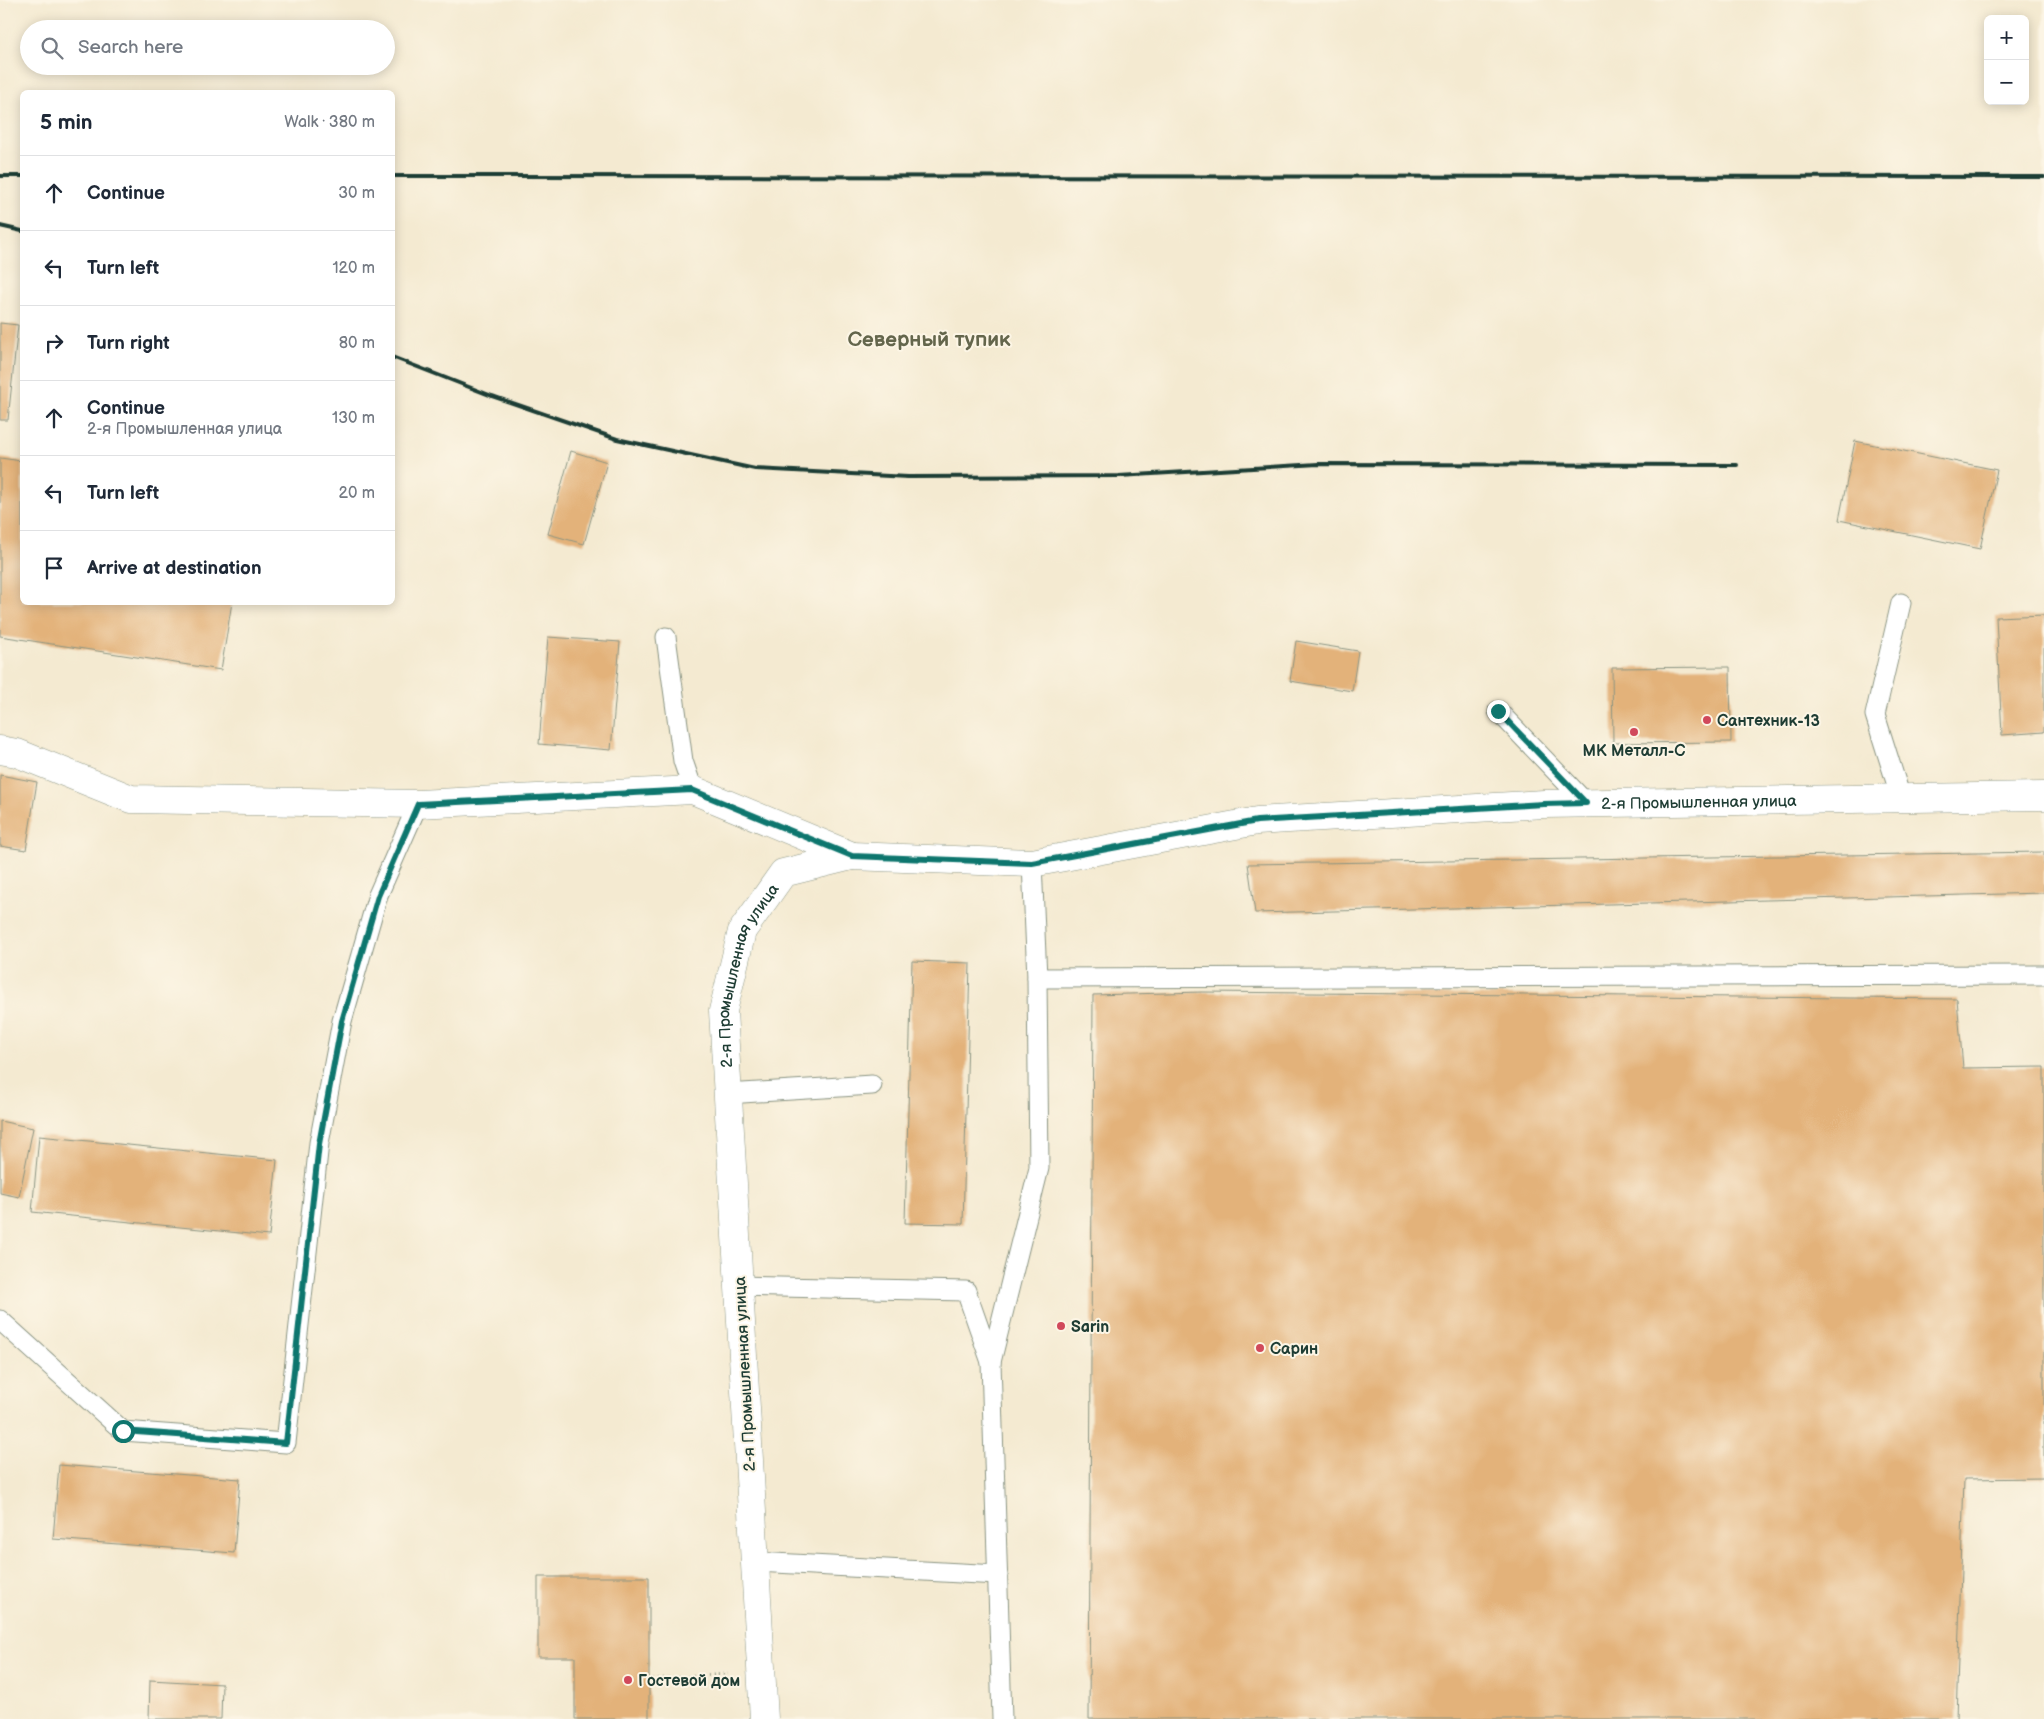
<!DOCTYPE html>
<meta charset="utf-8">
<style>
body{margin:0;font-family:"Balsamiq Sans",sans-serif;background:#f6f6f7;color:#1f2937}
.controls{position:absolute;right:15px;top:15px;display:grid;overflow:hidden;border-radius:8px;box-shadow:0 2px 12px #0003}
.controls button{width:45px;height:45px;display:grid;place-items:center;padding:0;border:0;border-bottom:1px solid #e0e1e3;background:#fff;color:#1f2937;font:25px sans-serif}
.stop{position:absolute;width:15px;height:15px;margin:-11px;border:4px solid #0f766e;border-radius:50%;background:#fff}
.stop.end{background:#0f766e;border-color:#fff;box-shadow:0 1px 5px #0008}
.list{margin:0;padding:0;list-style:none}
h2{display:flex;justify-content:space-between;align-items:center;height:65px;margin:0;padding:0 20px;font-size:21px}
h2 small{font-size:16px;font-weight:400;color:#747a83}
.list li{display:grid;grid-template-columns:32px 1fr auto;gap:15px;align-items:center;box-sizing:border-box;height:75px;padding:0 20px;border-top:1px solid #e0e1e3}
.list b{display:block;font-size:19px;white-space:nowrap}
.list p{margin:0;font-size:16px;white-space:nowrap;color:#747a83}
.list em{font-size:16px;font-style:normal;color:#747a83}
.icon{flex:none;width:28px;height:28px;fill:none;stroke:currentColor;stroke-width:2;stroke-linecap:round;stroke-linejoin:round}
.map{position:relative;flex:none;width:2044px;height:1719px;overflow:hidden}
.search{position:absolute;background:#fff;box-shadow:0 2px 12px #0003;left:20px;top:20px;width:375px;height:55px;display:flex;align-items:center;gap:12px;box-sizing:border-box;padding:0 18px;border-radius:28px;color:#747a83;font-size:19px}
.panel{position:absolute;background:#fff;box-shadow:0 2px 12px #0003;left:20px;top:90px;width:375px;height:515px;border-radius:8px}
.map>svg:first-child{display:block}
.building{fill:#e3b27a}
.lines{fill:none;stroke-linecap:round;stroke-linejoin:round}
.service-casing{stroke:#8a9482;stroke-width:21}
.minor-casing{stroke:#8a9482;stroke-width:29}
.path{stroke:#8a9482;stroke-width:3;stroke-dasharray:1 4;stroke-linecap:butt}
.service{stroke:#fff;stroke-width:19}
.minor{stroke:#fff;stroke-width:28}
.rail{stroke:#1f3d34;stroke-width:4}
.route{stroke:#0f766e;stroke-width:6}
.poi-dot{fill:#d1495b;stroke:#fcf5e5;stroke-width:2}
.labels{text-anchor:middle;stroke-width:4;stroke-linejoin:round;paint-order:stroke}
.poi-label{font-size:16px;font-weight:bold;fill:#1f3d34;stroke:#fcf5e5;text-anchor:start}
.street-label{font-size:16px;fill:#1f3d34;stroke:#fcf5e5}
.district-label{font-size:21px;font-weight:bold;fill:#64664c;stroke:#fcf5e5}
</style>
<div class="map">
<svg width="2044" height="1719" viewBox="0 0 2044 1719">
<rect width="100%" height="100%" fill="#fcf5e5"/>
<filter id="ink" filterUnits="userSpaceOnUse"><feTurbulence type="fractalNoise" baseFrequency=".02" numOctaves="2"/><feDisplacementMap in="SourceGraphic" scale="10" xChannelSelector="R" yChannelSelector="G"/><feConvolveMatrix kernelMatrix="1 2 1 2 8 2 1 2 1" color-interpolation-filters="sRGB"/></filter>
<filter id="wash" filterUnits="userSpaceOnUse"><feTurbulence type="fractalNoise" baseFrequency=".0096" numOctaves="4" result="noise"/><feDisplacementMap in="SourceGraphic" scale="20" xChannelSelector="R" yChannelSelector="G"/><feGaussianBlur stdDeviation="1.12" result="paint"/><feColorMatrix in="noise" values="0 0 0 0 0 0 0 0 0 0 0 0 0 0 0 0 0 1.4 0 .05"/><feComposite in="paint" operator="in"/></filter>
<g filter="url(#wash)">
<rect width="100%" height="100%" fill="#f4ead1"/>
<g id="blocks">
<g class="building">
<polygon points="0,323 18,325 8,420 0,420"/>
<polygon points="1855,441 1997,470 1980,549 1839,520"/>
<polygon points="571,451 607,462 584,544 548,534"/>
<polygon points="0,458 22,461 22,602 232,602 221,670 0,636"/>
<polygon points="2044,615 2044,732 2002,735 1996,617"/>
<polygon points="548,637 620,642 611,750 539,744"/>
<polygon points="1296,641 1358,651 1352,691 1290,681"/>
<polygon points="1730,667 1731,742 1613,743 1612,668"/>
<polygon points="0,775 37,782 26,850 0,846"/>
<polygon points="2044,852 2044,893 1255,913 1248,864"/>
<polygon points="912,961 970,963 963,1224 905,1223"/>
<polygon points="1202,992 1957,999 1963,1068 2044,1067 2044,1478 1964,1479 1956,1719 1089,1719 1093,995"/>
<polygon points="0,1121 33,1128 19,1197 0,1193"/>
<polygon points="39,1136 277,1160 269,1236 32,1212"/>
<polygon points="59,1465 240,1479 234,1553 53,1539"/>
<polygon points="538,1577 649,1577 649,1719 575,1719 575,1657 538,1657"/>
<polygon points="150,1680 222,1684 221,1719 149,1719"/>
</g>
</g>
</g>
<g filter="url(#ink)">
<use href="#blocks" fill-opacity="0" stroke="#8a9482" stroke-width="1"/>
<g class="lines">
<g class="service-casing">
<g id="service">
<polyline points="1901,603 1875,715 1901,798"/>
<polyline points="666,637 683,761 693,790"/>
<polyline points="1498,711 1586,803"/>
<polyline points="1037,978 2044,975"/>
<polyline points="727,1094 872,1085"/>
<polyline points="738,1286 966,1291 991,1362"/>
<polyline points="0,1320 123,1431 286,1443 319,1143 342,1021 378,895 418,804"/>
<polyline points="755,1562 998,1575"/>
<polyline points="1002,1719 991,1362 1039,1168 1037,978 1032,863"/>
</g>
</g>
<g class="minor-casing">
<g id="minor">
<polyline points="0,750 17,753 131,799 418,804 693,790 852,856"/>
<path id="s1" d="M764,1719l-41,-708 19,-80 41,-58 69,-17 180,7 225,-42 287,-17 500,-8"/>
</g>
</g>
<polyline class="path" points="653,1679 728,1674"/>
<use href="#service" class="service"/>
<use href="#minor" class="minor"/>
<g class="rail">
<polyline points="0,176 22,176"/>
<polyline points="392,176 2044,177"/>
<polyline points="0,226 22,231"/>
<polyline points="392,357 492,396 617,439 755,469 908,477 1119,476 1318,464 1737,465"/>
</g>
</g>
</g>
<g class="lines" filter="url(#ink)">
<polyline class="route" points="123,1431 286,1443 319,1144 342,1021 378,896 418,804 692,790 852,856 1032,863 1257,821 1544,804 1586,803 1498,711"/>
</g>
<g class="poi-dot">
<circle cx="1707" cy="720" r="5"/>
<circle cx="1634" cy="732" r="5"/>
<circle cx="1061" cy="1326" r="5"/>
<circle cx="1260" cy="1348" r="5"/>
<circle cx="628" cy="1680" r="5"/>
</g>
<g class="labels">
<g class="poi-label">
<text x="1717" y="726">Сантехник-13</text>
<text x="1634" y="756" text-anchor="middle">МК Металл-С</text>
<text x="1071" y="1332">Sarin</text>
<text x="1270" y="1354">Сарин</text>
<text x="638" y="1686">Гостевой дом</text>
</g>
<g class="street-label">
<text dy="6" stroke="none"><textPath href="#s1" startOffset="1785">2-я Промышленная улица</textPath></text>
<text dy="6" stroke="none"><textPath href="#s1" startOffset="750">2-я Промышленная улица</textPath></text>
<text transform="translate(744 1374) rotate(-93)" y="6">2-я Промышленная улица</text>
</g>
<g class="district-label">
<text x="929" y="346">Северный тупик</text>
</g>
</g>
</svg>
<div class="controls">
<button>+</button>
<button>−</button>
</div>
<div class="stop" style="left:123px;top:1431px"></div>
<div class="stop end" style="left:1498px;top:711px"></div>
<div class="search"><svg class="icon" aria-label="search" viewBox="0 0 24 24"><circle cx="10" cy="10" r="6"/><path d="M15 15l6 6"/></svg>Search here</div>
<section class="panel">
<h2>5 min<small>Walk · 380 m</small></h2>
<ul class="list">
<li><svg class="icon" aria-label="ahead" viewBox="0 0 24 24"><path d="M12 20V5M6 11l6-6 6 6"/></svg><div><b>Continue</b></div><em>30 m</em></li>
<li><svg class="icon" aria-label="left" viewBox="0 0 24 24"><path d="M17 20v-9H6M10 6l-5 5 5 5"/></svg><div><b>Turn left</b></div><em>120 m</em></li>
<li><svg class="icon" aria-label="right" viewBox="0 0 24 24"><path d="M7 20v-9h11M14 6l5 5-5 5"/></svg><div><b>Turn right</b></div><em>80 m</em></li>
<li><svg class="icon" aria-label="ahead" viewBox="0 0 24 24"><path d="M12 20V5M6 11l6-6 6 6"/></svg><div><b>Continue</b><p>2-я Промышленная улица</p></div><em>130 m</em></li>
<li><svg class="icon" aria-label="left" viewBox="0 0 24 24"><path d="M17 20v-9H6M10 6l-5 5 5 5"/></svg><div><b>Turn left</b></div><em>20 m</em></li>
<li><svg class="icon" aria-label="arrive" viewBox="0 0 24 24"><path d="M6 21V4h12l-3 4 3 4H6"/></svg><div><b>Arrive at destination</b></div></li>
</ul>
</section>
</div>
